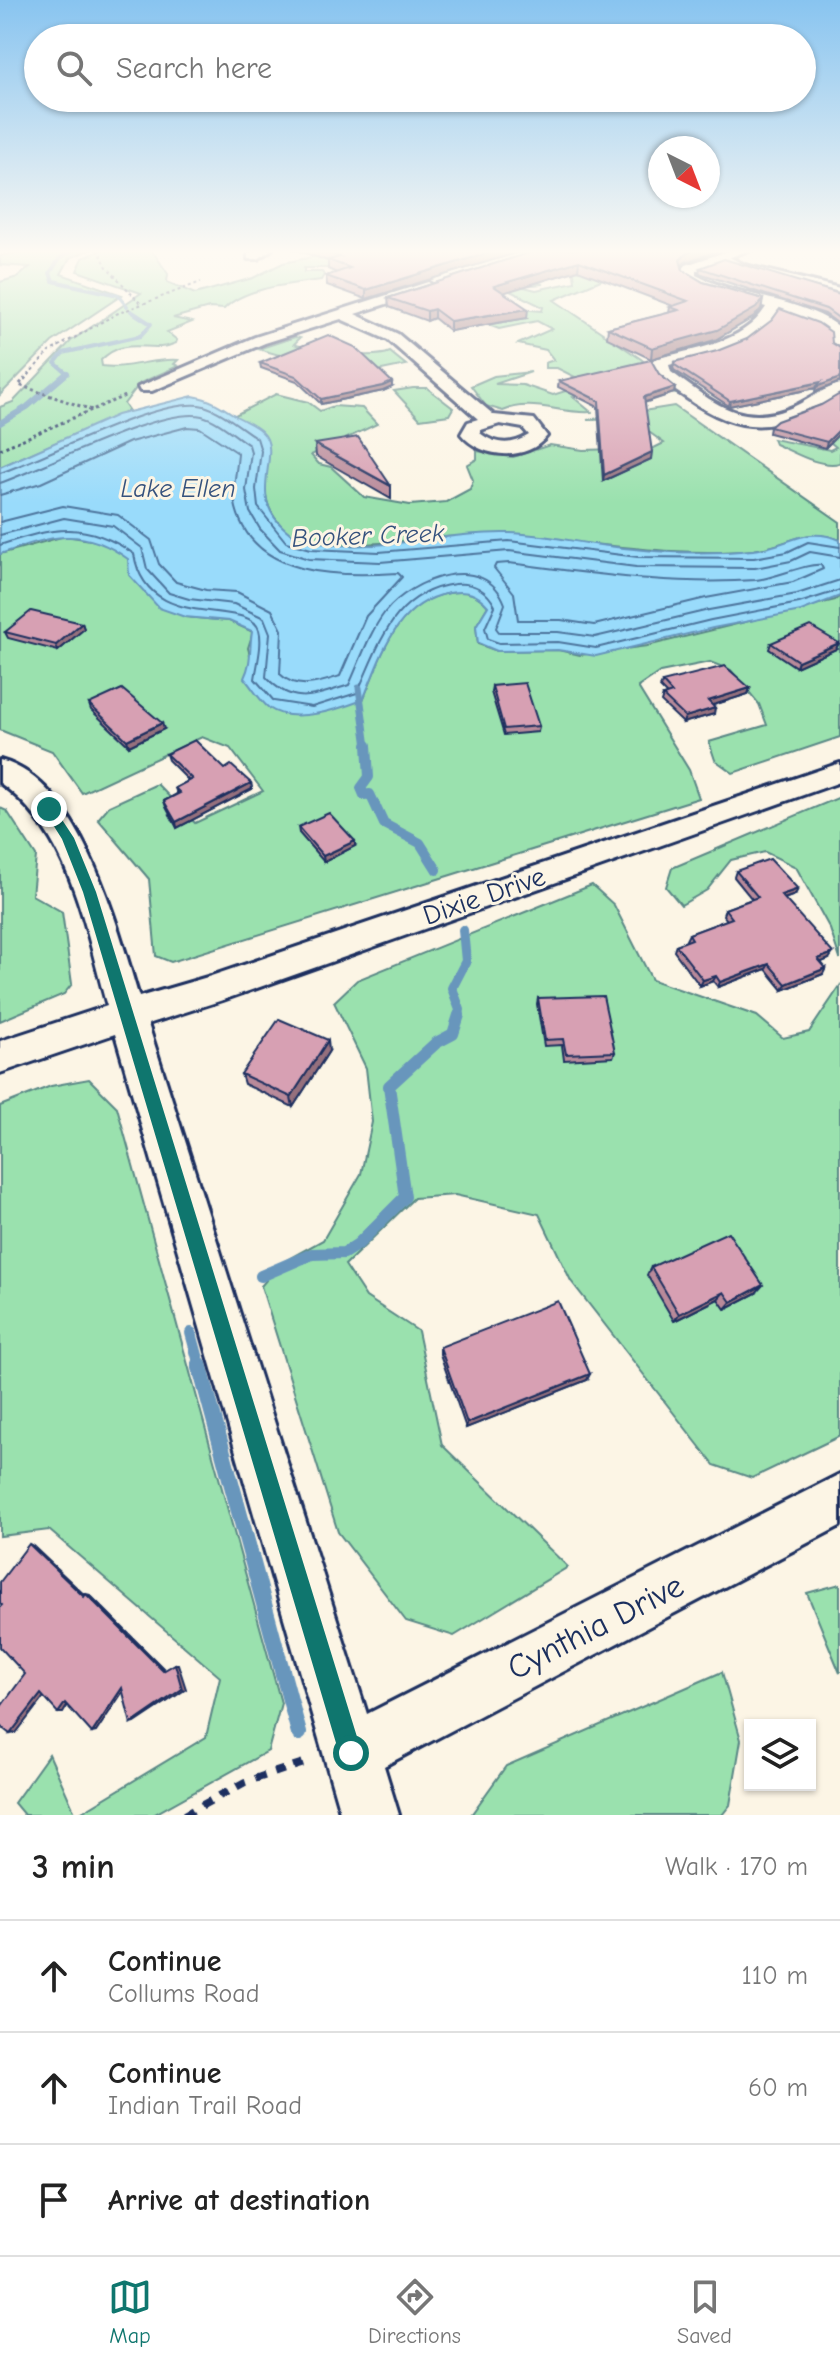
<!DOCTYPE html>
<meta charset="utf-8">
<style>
body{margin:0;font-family:"Comic Neue",sans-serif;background:#f6f6f6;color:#222}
.controls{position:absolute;right:24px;bottom:24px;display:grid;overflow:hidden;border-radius:0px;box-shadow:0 2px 6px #0004}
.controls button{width:72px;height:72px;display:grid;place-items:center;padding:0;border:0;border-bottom:2px solid #e0e0e0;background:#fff;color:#222;font:40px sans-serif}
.compass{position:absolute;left:648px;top:136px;width:72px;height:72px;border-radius:50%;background:#fff;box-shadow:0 2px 6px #0004;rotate:138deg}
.stop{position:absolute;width:24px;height:24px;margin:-18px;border:6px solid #0f766e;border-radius:50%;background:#fff}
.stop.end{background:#0f766e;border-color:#fff;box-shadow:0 2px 8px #0008}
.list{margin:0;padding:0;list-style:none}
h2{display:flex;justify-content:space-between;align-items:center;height:104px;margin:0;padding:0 32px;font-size:34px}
h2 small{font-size:26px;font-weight:400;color:#767676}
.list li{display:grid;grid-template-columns:52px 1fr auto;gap:24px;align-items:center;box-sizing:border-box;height:112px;padding:0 32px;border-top:2px solid #e0e0e0}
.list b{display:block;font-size:30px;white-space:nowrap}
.list p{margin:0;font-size:26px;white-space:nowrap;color:#767676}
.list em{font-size:26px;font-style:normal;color:#767676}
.icon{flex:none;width:44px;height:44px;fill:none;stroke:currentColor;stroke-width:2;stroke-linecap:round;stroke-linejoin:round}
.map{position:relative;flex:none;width:840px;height:1815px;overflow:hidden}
.search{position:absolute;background:#fff;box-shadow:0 2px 6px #0004;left:24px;right:24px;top:24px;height:88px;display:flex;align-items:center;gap:20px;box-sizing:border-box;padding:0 28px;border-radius:44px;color:#767676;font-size:30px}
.sheet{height:440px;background:#fff}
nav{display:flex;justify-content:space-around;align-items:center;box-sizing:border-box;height:112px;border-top:2px solid #e0e0e0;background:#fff;font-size:22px;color:#767676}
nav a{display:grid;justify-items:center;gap:4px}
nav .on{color:#0f766e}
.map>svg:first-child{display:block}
.green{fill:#9ae1ae;stroke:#5a8886;stroke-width:2}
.water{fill:#99dbfb;stroke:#6796bc;stroke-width:2}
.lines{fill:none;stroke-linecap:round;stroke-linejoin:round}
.shore{stroke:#4d749d;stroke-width:2}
.stream-far5{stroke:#6796bc;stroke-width:4}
.stream-far4{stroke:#6796bc;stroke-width:6}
.stream-far3{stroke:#6796bc;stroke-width:7}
.stream-far2{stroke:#6796bc;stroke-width:10}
.stream-far1{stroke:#6796bc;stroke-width:12}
.stream{stroke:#6796bc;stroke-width:16}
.lane-casing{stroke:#1b2f5e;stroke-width:6}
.street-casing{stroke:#1b2f5e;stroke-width:6}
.path-far2{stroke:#1b2f5e;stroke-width:2;stroke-dasharray:3 3;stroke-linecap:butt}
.path-far1{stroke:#1b2f5e;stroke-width:3;stroke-dasharray:3 3;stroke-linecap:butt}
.path{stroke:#1b2f5e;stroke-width:8;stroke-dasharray:10 10;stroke-linecap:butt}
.lane{fill:#fcf5e5;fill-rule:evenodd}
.street{fill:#fcf5e5;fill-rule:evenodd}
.wall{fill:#b98a9a;stroke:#1b2f5e;stroke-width:2}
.shaded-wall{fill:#96707d;stroke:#1b2f5e;stroke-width:2}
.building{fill:#d7a0b3;stroke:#1b2f5e;stroke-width:2}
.route{fill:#0f766e}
.labels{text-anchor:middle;stroke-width:6;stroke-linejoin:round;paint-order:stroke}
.far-water-label{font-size:26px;font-style:italic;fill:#34517d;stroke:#fcf5e5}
.street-label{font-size:28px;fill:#1b2f5e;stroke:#fcf5e5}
.near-street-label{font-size:34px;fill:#1b2f5e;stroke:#fcf5e5}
</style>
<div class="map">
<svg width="840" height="1815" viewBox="0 0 840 1815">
<rect width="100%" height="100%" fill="#fcf5e5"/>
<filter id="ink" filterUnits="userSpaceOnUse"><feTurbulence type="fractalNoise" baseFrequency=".0125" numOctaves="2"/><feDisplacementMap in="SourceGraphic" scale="16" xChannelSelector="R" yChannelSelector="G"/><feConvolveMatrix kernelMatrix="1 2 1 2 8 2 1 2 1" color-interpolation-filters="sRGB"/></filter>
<g filter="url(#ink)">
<g class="green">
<polygon points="38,249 91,249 70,258 61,274 122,295 52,342 0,395 0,282 18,277 30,267 0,265 0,256"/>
<path d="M104,249h47l17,25 -1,8 28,12 58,-16 30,-15 70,-14h72l-80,19h-41v4h18l2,3 -3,5c-29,4 -77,7 -97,29l-15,-1 -36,10 19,4 -25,10 10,8 -1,3c-25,12 -49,-9 -75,17l1,6c24,4 50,-8 76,-6l-4,4 4,2 -38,17 -16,21 5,7 -129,56v-60l13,-5 58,-61 70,-48 -64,-22 6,-13z"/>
<path d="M673,249l-119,51 87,59 43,37c-34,-9 -78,-9 -111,1l18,15c-30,2 -61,-14 -88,-1l-17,-5 -15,-20 23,-10 37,-4 -36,12 28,1 30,10 25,-8 -1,-9 -20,-10h-12v-5l9,-3 -8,-10 -28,-6 34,-15 -15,-8 -38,8 -79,-29 122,11 1,-4 -37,-18 23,-9 14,4 -23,2 16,4 39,-8 -1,-9 -4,-2z"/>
<path d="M295,337l5,1 -6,6c18,7 78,16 96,8l16,13 -53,11 -95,-27z"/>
<polygon points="413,388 427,388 453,408 449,415 420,419 394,391"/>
<path d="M276,394l32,8 12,9 14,-5 28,2 15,16 -66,31 8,9 12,3 33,30 46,8 36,-3 24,-13 3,-9 -6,-15 10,-6v-8l36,6 37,-12 33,5 71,-2 10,-5 -33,-24 -44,1 87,-14 166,116v18c-38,-14 -50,6 -87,10 -104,10 -206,-20 -309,-13 -37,3 -120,16 -151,-1 -5,-2 -10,-8 -13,-12 -21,-22 -14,-46 -11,-74l-34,-35z"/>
<path d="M840,430v33c-21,5 -46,-11 -65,-19l-2,-5 57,11 6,-3 -6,-5z"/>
<path d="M65,536l39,6 25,17 56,58 44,4 24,11 -5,16 4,14 111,38c19,-45 32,-97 86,-107 17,-3 28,0 39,13l-12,20 2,18 19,7 61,-1 22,5 67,-9 188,-46 5,-4v141l-107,36 -18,-13 -6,-18 58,-17 -8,-21 -28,-34 -21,-8 -50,10 -22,15 51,83 10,28 -528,164 -15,-6 -7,-77 -51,-60 11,-13 48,-22 38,39 68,-32 -33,-43 -28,-11 -120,56 -30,-42 -52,-21v-176z"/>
<polygon points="840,797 840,959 830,929 796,867 765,852 731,860 707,890 681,905 666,887 672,868"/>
<polygon points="0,808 7,811 36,856 32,895 62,912 72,984 64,994 0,1021"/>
<polygon points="592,885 614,905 652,980 757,1016 783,1038 809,1032 840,986 840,1436 752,1478 714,1465 571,1281 539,1214 455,1195 414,1198 345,1265 366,1297 418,1331 442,1445 568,1567 454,1636 406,1621 338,1532 261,1286 281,1263 323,1240 361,1174 372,1122 366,1068 334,1002 357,980"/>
<polygon points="89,1079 117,1107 281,1703 268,1751 153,1815 77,1815 206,1737 220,1677 49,1530 0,1536 0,1106 51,1086"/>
<polygon points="840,1584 840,1673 807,1593"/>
<polygon points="722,1672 741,1740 730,1805 722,1815 471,1815 506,1766"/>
<polygon points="49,1754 76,1815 24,1815 14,1803"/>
</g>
<path class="water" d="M193,396c18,3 28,10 43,20 8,5 20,9 26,16 21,20 -13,59 17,91 10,10 16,15 30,18 67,14 134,-10 201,-8 30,1 61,8 90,12 49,7 104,10 153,5 36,-3 50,-25 87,-10v56l-39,15 -88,17 -117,28 -38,-6 -61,1 -19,-8 -2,-17 12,-20c-11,-13 -22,-16 -39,-13 -54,11 -67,62 -86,107 -24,9 -70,25 -94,8 -9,-7 -17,-21 -25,-30 8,-16 5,-29 8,-47l-23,-10 -44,-4 -26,-9 -30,-33 -1,-16c-46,-34 -77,-23 -128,-5v-87l117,-52z"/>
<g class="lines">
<g class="shore">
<path d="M0,473c45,-15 163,-78 204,-67 18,5 37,22 53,32l4,13 -5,38 2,18 28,35 25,7 68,3 130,-11 129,16 116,1 33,-6 21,-10 32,5"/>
<path d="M0,483c45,-15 162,-77 202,-67 16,4 33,20 47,29l2,7 -5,38 4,22 10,17 20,21 29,9 71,3 129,-11 127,16 119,1 36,-7 19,-9 30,5"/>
<path d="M0,495l41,-12 89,-41 57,-15 13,1 38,25c-1,18 -7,38 -2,55 18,70 104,69 162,65l4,4 -36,39 -26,60c-21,7 -43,15 -60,-2l2,-44 -10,-20 -35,-18 -31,-2 -30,-8 -17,-18 -8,-24 -33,-25 -55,-9 -63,16"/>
<path d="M0,535l64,-17 49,8 29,22 5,21 22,24 20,6 45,5 30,14 6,15 -4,44c28,30 48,19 83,8 11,-24 20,-52 36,-73 26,-33 100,-62 120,-8l-9,24 3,4h59l37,5 114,-27 88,-16 43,-14"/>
<path d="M0,545c53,-18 86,-25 134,9 13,81 115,42 125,76 4,13 -2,35 -4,49l19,22 38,6 45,-14c23,-49 36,-101 98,-109 18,-2 32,6 40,22l-10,22 3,11 11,4 59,-1 38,6 115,-28 88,-17 41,-13"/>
<path d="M509,563c81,10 164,23 247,17 20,-2 50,-17 65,-15l2,4 -30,13 -87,16 -112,27 -33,-5h-43l-4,-27 -20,-25 2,-4z"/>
</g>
<g class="stream-far5">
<polyline points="74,249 60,258 50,273 53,281 118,295 127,306"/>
<polyline points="64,375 67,373 55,363 63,353 140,336 151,324 131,311"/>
</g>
<polyline class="stream-far4" points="0,423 27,407 67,373"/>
<polyline class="stream-far3" points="359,688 367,747"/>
<g class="stream-far2">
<polyline points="367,745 369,777 361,788 364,795 370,794 384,824 420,843 437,870"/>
<polyline points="458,1017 460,1010 452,988 466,961 463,930"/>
</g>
<g class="stream-far1">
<polyline points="261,1276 312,1254 344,1253 358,1244 405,1197 389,1086 436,1043 453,1034 459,1015"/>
<polyline points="191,1333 200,1366"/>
</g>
<polyline class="stream" points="199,1364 299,1733"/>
<g class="lane-casing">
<polygon id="lane" points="723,254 745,265 840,288 840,292 741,267 723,256"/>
</g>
<g class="street-casing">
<g id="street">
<polygon points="257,249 272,249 258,259 248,259 248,253"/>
<path d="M734,249h17l-55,22v4c46,24 101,21 144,52v24l-8,-5v-11l-14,-10 -40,-15c-22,38 -69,45 -109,55l2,7c42,30 71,58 124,34 15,-7 29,-18 45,-22v12c-61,35 -95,43 -155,1 -15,-10 -29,-17 -33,-35l2,-3c39,-10 89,-15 112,-52l-63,-18 -20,-12 -2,-6 5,-6z"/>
<path d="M428,282l7,4 -2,3 -78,25 43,20 96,81 40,4 13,17c-20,26 -66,23 -86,-2l7,-12 10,-3 -90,-79 -47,-21 -76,24 -113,48h-12l-2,-4 117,-50zM500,424l23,4 6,7c-17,11 -34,10 -49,-2l1,-3z"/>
<path d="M0,760c82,22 117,166 139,237l72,-21 629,-213v19l-617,218 -75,24 219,690 473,-240v52l-456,240 15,49h-58l-226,-781 -115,39v-32l107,-35c-22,-78 -36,-173 -107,-223z"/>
</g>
</g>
<g class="path-far2">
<polyline points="98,249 107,267 141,304"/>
<polyline points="28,375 49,352 116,314 201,282"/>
</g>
<g class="path-far1">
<polyline points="30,373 19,385 92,410"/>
<polyline points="0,449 127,395"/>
</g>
<polyline class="path" points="184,1815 245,1782 310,1761"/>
<use href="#lane" class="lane"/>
<use href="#street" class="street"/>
</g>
<g class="wall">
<polygon points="294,249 529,249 366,299 327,285 326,276 337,273 328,269 328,261"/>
<polygon points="541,249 723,249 685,262 682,266 683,270 703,282 763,299 761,309 754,317 715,340 651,359 607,338 608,328 669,313 670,307 673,306 578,270 503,292 527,318 450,331 434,318 427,321 389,307 388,298"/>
<polygon points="700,268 840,294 840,325 825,314 699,273"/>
<polygon points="832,343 840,348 840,382 815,392 816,388 729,406 674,370 673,367 674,362"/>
<polygon points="260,363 392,387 383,391 321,404 297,381 261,368"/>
<polygon points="659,374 675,387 674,393 644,403 651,459 603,481 598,407 558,387 559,381"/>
<polygon points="821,405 840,433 825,448 769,433 770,427"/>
<polygon points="315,444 391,486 391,499 316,456"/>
<polygon points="82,623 84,629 58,651 8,638 5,632"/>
<polygon points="771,643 836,649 796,667 769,649"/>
<polygon points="662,682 750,688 748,694 713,705 714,714 683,723 661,702 663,696 667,695 660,688"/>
<polygon points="492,686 539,726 538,732 504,735 491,692"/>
<polygon points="89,704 164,729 129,746 91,710"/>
<polygon points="166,754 225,769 251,783 252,789 177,828 166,807 164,801 177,794 175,788 189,781 168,760"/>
<polygon points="298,827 355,846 324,862 299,833"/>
<polygon points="736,871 795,895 784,899 829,959 821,962 823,974 783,990 766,969 718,987 713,981 700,986 674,951 676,945 687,941 686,940 689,934 727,920 723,915 725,909 752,899 734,877"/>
<polygon points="538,998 615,1052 613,1057 564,1060 562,1045 544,1046 537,1004"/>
<polygon points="329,1051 293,1107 244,1084 241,1074"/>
<polygon points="651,1267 756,1293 725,1309 718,1299 674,1321 647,1275"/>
<polygon points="440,1347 587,1380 466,1428 440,1354"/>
</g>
<g class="shaded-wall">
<polygon points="501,249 529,249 366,299 366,290"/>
<polygon points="700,249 723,249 685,262 679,269 680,260 687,253"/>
<polygon points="579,261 578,270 493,296 494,286"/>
<polygon points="763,299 761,309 754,317 715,340 651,359 652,348"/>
<polygon points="434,309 434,318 427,321 427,311"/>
<polygon points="528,309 527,318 450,331 450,321"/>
<polygon points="840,378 840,382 815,392 816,388 729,406 730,401"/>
<polygon points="392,382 392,387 383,391 321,404 321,399"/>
<polygon points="675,387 674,393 642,403 644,397"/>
<polygon points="840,429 840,433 825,448 827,442"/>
<polygon points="652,452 651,459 603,481 604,475"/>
<polygon points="82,623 84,629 58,651 56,645"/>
<polygon points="839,643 836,649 796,667 798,661"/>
<polygon points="750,688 748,694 707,707 708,701"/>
<polygon points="715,708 714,714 683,723 685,717"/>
<polygon points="162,723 164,729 129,746 127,740"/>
<polygon points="251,783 252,789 177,828 176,822"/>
<polygon points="355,841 355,846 324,862 323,856"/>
<polygon points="798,889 795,895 778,901 781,895"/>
<polygon points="833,953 829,959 815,965 818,959"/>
<polygon points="769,964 766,969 718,987 720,982"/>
<polygon points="826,968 823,974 783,990 786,984"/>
<polygon points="716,976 713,981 700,986 703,980"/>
<polygon points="328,1040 329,1051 293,1107 291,1097"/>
<polygon points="763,1285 756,1293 725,1309 731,1302"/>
<polygon points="724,1292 718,1299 674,1321 679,1314"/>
<polygon points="590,1374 587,1380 466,1428 467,1423"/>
<polygon points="29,1544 33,1546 88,1598 84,1597"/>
<polygon points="86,1594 90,1595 167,1672 163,1671"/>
<polygon points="175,1664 178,1664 186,1689 135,1723 131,1724"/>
<polygon points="126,1687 96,1732 92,1733 122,1688"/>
<polygon points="41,1694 46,1694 16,1733 10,1734"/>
<polygon points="65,1703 69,1703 63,1713 58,1713"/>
</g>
<g class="building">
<polygon points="318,249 501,249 366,290 326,276 350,268 328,260 340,257"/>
<polygon points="541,249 700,249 687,253 680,260 683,270 703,282 763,299 756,308 717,330 652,348 608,328 679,310 670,307 688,301 579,261 494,286 528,309 450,321 434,309 427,311 388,298"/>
<polygon points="724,259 840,294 840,319 826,309 700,268"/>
<polygon points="780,309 818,323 831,332 832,343 840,348 840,378 816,387 821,382 730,401 675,365 674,362 717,351 747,339 772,320"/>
<polygon points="328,335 355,347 392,382 383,386 321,399 296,376 260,363"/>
<polygon points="651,360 659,374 675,387 644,397 652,452 604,475 599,401 559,381"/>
<polygon points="840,394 840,429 827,442 770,427 777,421 821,405"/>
<polygon points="358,437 391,486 315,444"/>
<polygon points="31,611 82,623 56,645 5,632"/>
<polygon points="810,626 839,643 798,661 771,643"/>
<polygon points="725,666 750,688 708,701 715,708 685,717 663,696 672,693 662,682"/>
<polygon points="525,683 539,726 504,729 492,686"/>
<polygon points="122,689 162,723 127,740 89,704"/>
<polygon points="195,740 225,769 231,765 251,783 176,822 164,801 180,793 175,788 192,779 166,754"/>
<polygon points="329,813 355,841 323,856 298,827"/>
<polygon points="770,859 798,889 781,895 833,953 818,959 826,968 786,984 769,964 720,982 716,976 703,980 676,945 692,939 689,934 732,918 725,909 758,897 736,871"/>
<polygon points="603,996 615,1052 566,1054 563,1039 545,1040 538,998"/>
<polygon points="279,1019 328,1040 291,1097 241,1074"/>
<polygon points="728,1232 763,1285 731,1302 724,1292 679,1314 651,1267"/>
<polygon points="558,1301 590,1374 467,1423 440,1347"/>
<polygon points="29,1544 84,1597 86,1594 163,1671 175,1664 182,1689 131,1724 122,1688 92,1733 65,1703 58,1713 41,1694 10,1734 0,1726 0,1708 25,1674 0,1647 0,1607 2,1605 0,1603 0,1582"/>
</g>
</g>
<linearGradient id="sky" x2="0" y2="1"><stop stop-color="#88c4f0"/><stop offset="0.5" stop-color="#fefaf3"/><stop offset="1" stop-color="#fefaf3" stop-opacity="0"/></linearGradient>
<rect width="840" height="503" fill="url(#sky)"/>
<polygon class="route" points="49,805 53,806 74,838 96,892 362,1753 359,1761 351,1765 342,1761 339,1753 83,892 62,839 43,809"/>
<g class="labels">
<g class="far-water-label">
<text x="178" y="497">Lake Ellen</text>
<text transform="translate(368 535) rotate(-2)" y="9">Booker Creek</text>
</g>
<g class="street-label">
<text transform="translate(484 895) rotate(-19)" y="10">Dixie Drive</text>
</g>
<g class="near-street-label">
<text transform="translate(595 1626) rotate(-27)" y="12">Cynthia Drive</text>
</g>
</g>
</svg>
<div class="controls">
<button><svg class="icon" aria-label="layers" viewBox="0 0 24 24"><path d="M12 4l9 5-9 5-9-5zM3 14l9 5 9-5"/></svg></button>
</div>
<svg class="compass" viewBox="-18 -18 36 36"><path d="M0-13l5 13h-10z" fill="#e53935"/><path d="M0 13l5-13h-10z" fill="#767676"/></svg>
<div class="stop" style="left:351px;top:1753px"></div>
<div class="stop end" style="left:49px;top:809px"></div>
<div class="search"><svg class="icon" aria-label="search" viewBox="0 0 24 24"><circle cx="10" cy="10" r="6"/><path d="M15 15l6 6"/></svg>Search here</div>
</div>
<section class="sheet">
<h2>3 min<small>Walk · 170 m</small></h2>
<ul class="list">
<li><svg class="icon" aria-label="ahead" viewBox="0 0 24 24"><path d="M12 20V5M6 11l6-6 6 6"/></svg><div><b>Continue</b><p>Collums Road</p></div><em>110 m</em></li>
<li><svg class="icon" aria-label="ahead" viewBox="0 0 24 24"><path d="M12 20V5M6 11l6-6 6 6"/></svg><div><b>Continue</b><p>Indian Trail Road</p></div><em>60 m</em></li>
<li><svg class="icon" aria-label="arrive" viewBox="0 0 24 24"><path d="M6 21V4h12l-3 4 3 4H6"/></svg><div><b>Arrive at destination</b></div></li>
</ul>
</section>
<nav>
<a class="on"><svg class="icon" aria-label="map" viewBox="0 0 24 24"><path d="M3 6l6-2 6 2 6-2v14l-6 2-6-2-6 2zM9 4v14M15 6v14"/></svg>Map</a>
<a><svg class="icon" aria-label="directions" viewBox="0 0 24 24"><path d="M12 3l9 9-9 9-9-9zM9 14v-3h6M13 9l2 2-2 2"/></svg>Directions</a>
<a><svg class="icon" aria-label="saved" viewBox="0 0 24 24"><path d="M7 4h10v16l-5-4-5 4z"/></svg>Saved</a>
</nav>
